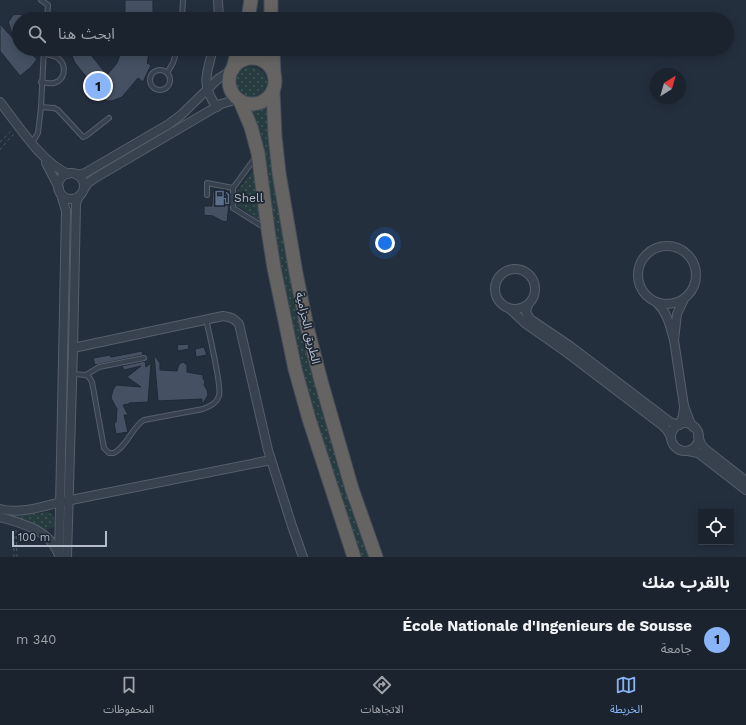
<!DOCTYPE html>
<html lang="ar">
<meta charset="utf-8">
<style>
body{margin:0;font-family:"Work Sans","Noto Sans Arabic",sans-serif;background:#242b36;color:#f1f3f6;direction:rtl}
.controls{position:absolute;right:12px;bottom:12px;display:grid;overflow:hidden;border-radius:0px;box-shadow:0 2px 10px #0003}
.controls button{width:36px;height:36px;display:grid;place-items:center;padding:0;border:0;border-bottom:1px solid #39404a;background:#1b232e;color:#f1f3f6;font:20px sans-serif}
.compass{position:absolute;left:650px;top:68px;width:36px;height:36px;border-radius:50%;background:#1b232e;box-shadow:0 2px 10px #0003;rotate:37deg}
.scale{position:absolute;left:12px;bottom:10px;width:95px;box-sizing:border-box;padding-left:4px;border:2px solid #b4bcc9;border-top:0;font-size:11px;line-height:14px;white-space:nowrap;color:#b4bcc9;-webkit-text-stroke:3px #1d2633;paint-order:stroke}
.you{position:absolute;left:385px;top:243px;width:14px;height:14px;margin:-10px;border:3px solid #fff;border-radius:50%;background:#1a73e8;box-shadow:0 0 0 6px #1a73e833}
.badge{display:grid;place-items:center;width:26px;height:26px;border-radius:50%;background:#8ab4f8;color:#111;font-size:13px;font-weight:700}
.pin{position:absolute;translate:-50% -50%;border:2px solid #fff;box-shadow:0 1px 4px #0006}
.list{margin:0;padding:0;list-style:none}
h2{display:flex;justify-content:space-between;align-items:center;height:52px;margin:0;padding:0 16px;font-size:17px}
h2 small{font-size:13px;font-weight:400;color:#a0a4aa}
.list li{display:grid;grid-template-columns:26px 1fr auto;gap:12px;align-items:center;box-sizing:border-box;height:60px;padding:0 16px;border-top:1px solid #39404a}
.list b{display:block;font-size:15px;white-space:nowrap}
.list p{margin:0;font-size:13px;white-space:nowrap;color:#a0a4aa}
.list em{font-size:13px;font-style:normal;color:#a0a4aa}
.icon{flex:none;width:22px;height:22px;fill:none;stroke:currentColor;stroke-width:2;stroke-linecap:round;stroke-linejoin:round}
.map{position:relative;flex:none;width:746px;height:557px;overflow:hidden;direction:ltr}
.search{position:absolute;background:#1b232e;box-shadow:0 2px 10px #0003;left:12px;right:12px;top:12px;height:44px;display:flex;align-items:center;gap:10px;box-sizing:border-box;padding:0 14px;border-radius:22px;color:#a0a4aa;font-size:15px}
.sheet{height:112px;background:#1b232e}
nav{display:flex;justify-content:space-around;align-items:center;box-sizing:border-box;height:56px;border-top:1px solid #39404a;background:#1b232e;font-size:11px;color:#a0a4aa}
nav a{display:grid;justify-items:center;gap:2px}
nav .on{color:#8ab4f8}
.map>svg:first-child{display:block}
.grass{fill:url(#grass-dots)}
.building{fill:#455162;stroke:#1f2835}
.lines{fill:none;stroke-linecap:round;stroke-linejoin:round}
.service-casing{stroke:#565f6c;stroke-width:6}
.minor-casing{stroke:#565f6c;stroke-width:10}
.trunk-casing{stroke:#434c59;stroke-width:15}
.path{stroke:#44595c;stroke-width:1;stroke-dasharray:3 3;stroke-linecap:butt}
.service{stroke:#38414e;stroke-width:4}
.minor{stroke:#38414e;stroke-width:8}
.trunk{stroke:#656462;stroke-width:13}
.labels{text-anchor:middle;stroke-width:3.5;stroke-linejoin:round;paint-order:stroke}
.poi-label{font-size:12px;fill:#b4bcc9;stroke:#1d2633;text-anchor:start}
.street-label{font-size:12px;fill:#b4bcc9;stroke:#1d2633}
</style>
<div class="map">
<svg width="746" height="557" viewBox="0 0 746 557">
<defs>
<pattern id="grass-dots" width="8" height="8" patternUnits="userSpaceOnUse"><rect width="8" height="8" fill="#263c3f"/><path d="M2 2h.1M6 6h.1" fill="none" stroke="#435659" stroke-width="1.8" stroke-linecap="round"/></pattern>
</defs>
<rect width="100%" height="100%" fill="#242f3e"/>
<g class="grass">
<circle cx="251" cy="83" r="16"/>
<polygon points="269,106 276,193 299,321 312,376 324,417 346,489 369,557 357,557 300,373 246,111 257,110"/>
<polygon points="254,170 261,217 257,219 234,203 234,196 252,171"/>
<polygon points="0,512 16,516 48,512 53,515 55,524 52,528 43,530 29,522 0,514"/>
</g>
<g class="building">
<rect x="125" y="0" width="28" height="19"/>
<polygon points="18,14 30,17 30,19 19,19 19,35 13,37 8,21 9,21 13,15"/>
<polygon points="0,24 19,45 19,49 25,49 37,59 31,67 20,76 0,51"/>
<polygon points="70,49 97,49 91,55 107,75 117,63 122,49 150,49 147,63 151,65 143,82 138,78 122,97 112,101 107,101 100,96 99,98 90,87 93,85 75,63 71,54"/>
<polygon points="213,191 230,193 227,222 222,221 213,216 204,215 204,206 212,206"/>
<polygon points="188,344 189,349 178,351 177,345"/>
<polygon points="204,347 207,355 196,357 195,349"/>
<polygon points="142,351 143,355 95,365 93,358 110,355 111,357"/>
<polygon points="154,355 160,363 160,370 177,371 179,364 183,362 187,365 187,372 203,375 203,379 205,381 204,385 207,390 208,395 202,405 202,399 158,401"/>
<polygon points="145,361 146,367 151,363 148,402 129,403 129,404 123,405 128,415 124,415 128,432 116,434 114,423 116,422 117,409 111,398 113,390 116,385 141,387 127,377 141,366 124,370 122,366"/>
</g>
<g class="lines">
<g class="service-casing">
<g id="service">
<polyline points="41,0 48,5 47,19"/>
<polyline points="182,19 183,0"/>
<circle cx="160" cy="80" r="10"/>
<polyline points="167,73 173,63 177,49"/>
<path d="M41,82c5,1 9,2 13,1 11,-3 13,-17 5,-24 -4,-4 -10,-4 -15,-5"/>
<polyline points="41,107 54,108 58,110 83,137 86,136 109,118"/>
<polyline points="32,143 38,133 41,107 44,49"/>
<polyline points="255,158 233,188 233,208 265,228"/>
<polyline points="207,195 207,183 233,188"/>
<polyline points="73,374 86,375 99,367 144,358"/>
<path d="M86,375l3,2 3,5 12,66 5,5h5c14,-8 18,-26 30,-33l59,-11c7,-3 13,-5 16,-13 3,-10 -10,-63 -13,-77"/>
</g>
</g>
<g class="minor-casing">
<g id="minor">
<polyline points="218,0 219,19"/>
<path d="M213,49c-6,24 -13,36 4,58"/>
<path d="M0,102c19,24 40,59 68,72"/>
<polyline points="46,163 59,188"/>
<circle cx="71" cy="186" r="13"/>
<polyline points="77,175 85,173 169,124 181,115 218,79 232,70"/>
<polyline points="84,189 88,183 95,178 221,104 238,99"/>
<circle cx="667" cy="275" r="29"/>
<circle cx="515" cy="289" r="20"/>
<path d="M657,303c11,10 13,24 17,37l3,-26 7,-15"/>
<polyline points="528,305 526,312 530,319 570,346 670,422 679,425"/>
<polyline points="510,309 526,324 566,352 662,425 667,430 671,437"/>
<polyline points="674,340 684,406"/>
<path d="M73,348l150,-32c7,1 11,2 16,8l29,126 24,76 11,31"/>
<circle cx="685" cy="437" r="14"/>
<polyline points="679,425 683,416 684,406 690,422 693,427"/>
<polyline points="698,436 701,444 705,449 746,481"/>
<polyline points="688,451 698,453 702,456 746,490"/>
<path d="M0,509c20,5 41,-2 61,-7l210,-42"/>
<path d="M0,517c23,7 48,12 58,36"/>
<polyline points="59,557 66,211 61,194"/>
<polyline points="67,557 73,348 76,205 77,200 80,195"/>
</g>
</g>
<g class="trunk-casing">
<g id="trunk">
<polyline points="271,0 271,19"/>
<polyline points="248,19 251,0"/>
<polyline points="273,49 274,75"/>
<circle cx="252" cy="81" r="23"/>
<polyline points="233,69 238,49"/>
<polyline points="273,91 275,136 279,173 296,273 307,327 321,381 352,489 376,557"/>
<polyline points="240,101 251,127 258,153 268,230 274,268 295,369 309,419 354,557"/>
</g>
</g>
<g class="path">
<polyline points="0,142 12,130"/>
<polyline points="0,150 7,141 15,133"/>
<polyline points="16,530 17,557"/>
<polyline points="14,557 14,538 16,535"/>
</g>
<use href="#service" class="service"/>
<use href="#minor" class="minor"/>
<use href="#trunk" class="trunk"/>
</g>
<defs>
<g id="fuel-bare" transform="scale(1.2)"><path d="M-5.5-6h7V0h2V4h1.3V-2.5L3-4.5l.8-.8L6-3V5H2.5V1h-1V6h-7ZM-4.2-4.7v3.2H.2V-4.7Z" fill="#5c6f8a" stroke="#1d2633" stroke-width="2.5" paint-order="stroke"/></g>
</defs>
<g fill-rule="evenodd">
<use href="#fuel-bare" x="222" y="198"/>
</g>
<g class="labels">
<g class="poi-label">
<text x="234" y="202">Shell</text>
</g>
<g class="street-label">
<text transform="translate(308 328) rotate(77)" y="4">الطريق الحزامية</text>
</g>
</g>
</svg>
<div class="controls">
<button><svg class="icon" aria-label="locate" viewBox="0 0 24 24"><circle cx="12" cy="12" r="6"/><path d="M12 2v4M12 18v4M2 12h4M18 12h4"/></svg></button>
</div>
<svg class="compass" viewBox="-18 -18 36 36"><path d="M0-13l5 13h-10z" fill="#e53935"/><path d="M0 13l5-13h-10z" fill="#a0a4aa"/></svg>
<div class="scale">100 m</div>
<div class="you"></div>
<div class="pin badge" style="left:98px;top:86px">1</div>
<div class="search"><svg class="icon" aria-label="search" viewBox="0 0 24 24"><circle cx="10" cy="10" r="6"/><path d="M15 15l6 6"/></svg>ابحث هنا</div>
</div>
<section class="sheet">
<h2>بالقرب منك<small></small></h2>
<ul class="list">
<li><span class="badge">1</span><div><b>École Nationale d'Ingenieurs de Sousse</b><p>جامعة</p></div><em>340 m</em></li>
</ul>
</section>
<nav>
<a class="on"><svg class="icon" aria-label="map" viewBox="0 0 24 24"><path d="M3 6l6-2 6 2 6-2v14l-6 2-6-2-6 2zM9 4v14M15 6v14"/></svg>الخريطة</a>
<a><svg class="icon" aria-label="directions" viewBox="0 0 24 24"><path d="M12 3l9 9-9 9-9-9zM9 14v-3h6M13 9l2 2-2 2"/></svg>الاتجاهات</a>
<a><svg class="icon" aria-label="saved" viewBox="0 0 24 24"><path d="M7 4h10v16l-5-4-5 4z"/></svg>المحفوظات</a>
</nav>
